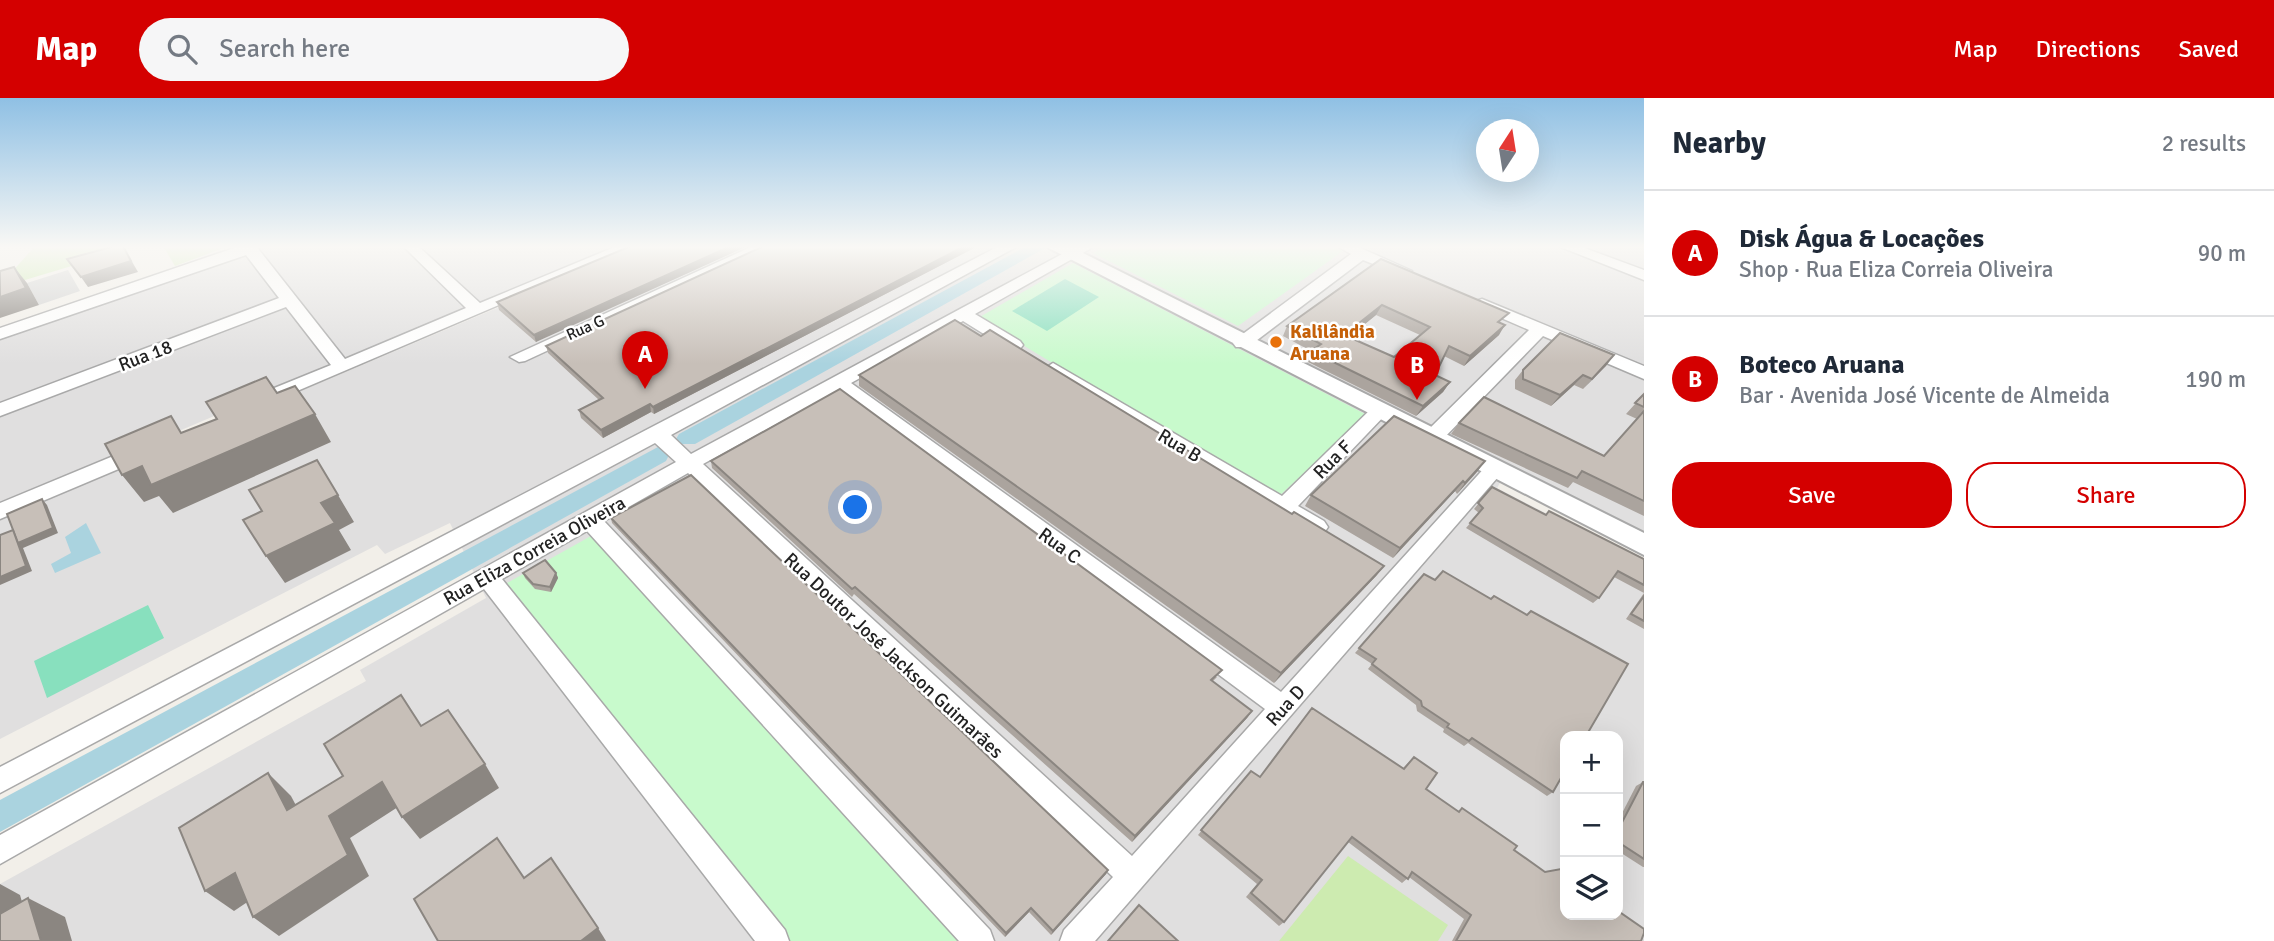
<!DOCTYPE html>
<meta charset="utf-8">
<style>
body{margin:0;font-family:Signika,sans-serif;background:#f6f6f7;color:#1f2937}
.controls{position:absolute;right:21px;bottom:21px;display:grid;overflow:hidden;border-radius:14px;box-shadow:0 7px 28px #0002}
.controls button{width:63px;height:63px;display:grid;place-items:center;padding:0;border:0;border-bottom:2px solid #e0e1e3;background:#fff;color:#1f2937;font:35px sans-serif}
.compass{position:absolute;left:1476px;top:21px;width:63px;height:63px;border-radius:50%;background:#fff;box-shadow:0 7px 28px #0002;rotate:12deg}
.you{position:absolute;left:856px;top:410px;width:24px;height:24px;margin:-18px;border:5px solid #fff;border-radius:50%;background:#1a73e8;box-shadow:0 0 0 10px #1a73e833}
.badge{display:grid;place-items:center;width:46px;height:46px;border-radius:50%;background:#d40000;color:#fff;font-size:23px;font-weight:700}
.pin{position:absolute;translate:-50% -58px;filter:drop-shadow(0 2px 4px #0008)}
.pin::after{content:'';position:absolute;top:37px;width:24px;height:21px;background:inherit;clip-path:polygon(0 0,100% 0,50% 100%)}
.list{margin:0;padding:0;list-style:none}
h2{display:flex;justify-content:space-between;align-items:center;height:91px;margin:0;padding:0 28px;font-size:30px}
h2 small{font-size:23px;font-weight:400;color:#747a83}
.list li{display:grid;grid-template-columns:46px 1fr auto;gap:21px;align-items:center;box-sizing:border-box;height:126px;padding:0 28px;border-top:2px solid #e0e1e3}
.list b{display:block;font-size:26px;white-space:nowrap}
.list p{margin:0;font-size:23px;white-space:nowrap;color:#747a83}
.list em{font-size:23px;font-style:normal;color:#747a83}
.actions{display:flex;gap:14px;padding:21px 28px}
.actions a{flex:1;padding:16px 0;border:2px solid #d40000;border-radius:28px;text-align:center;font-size:24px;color:#d40000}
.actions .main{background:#d40000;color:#fff}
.icon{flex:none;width:38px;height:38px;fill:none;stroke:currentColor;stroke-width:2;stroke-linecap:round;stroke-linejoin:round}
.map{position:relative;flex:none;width:1644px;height:843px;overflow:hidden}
header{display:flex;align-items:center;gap:42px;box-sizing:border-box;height:98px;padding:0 35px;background:#d40000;color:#fff}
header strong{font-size:33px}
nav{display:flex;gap:38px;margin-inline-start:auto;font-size:24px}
.search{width:490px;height:63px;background:#f6f6f7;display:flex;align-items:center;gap:18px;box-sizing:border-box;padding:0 24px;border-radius:38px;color:#747a83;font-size:26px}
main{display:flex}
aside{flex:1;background:#fff}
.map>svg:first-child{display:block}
.residential{fill:#e0dfdf;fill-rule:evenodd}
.religious{fill:#d0d0d0}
.grass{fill:#cdebb0}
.park{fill:#c8facc}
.pitch{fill:#88e0be}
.water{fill:#aad3df}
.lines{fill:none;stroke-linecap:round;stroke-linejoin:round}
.canal{fill:#aad3df;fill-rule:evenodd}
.minor-casing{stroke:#a9a9a9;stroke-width:3}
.tertiary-casing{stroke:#a9a9a9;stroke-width:4}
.minor{fill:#fff;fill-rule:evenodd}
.tertiary{fill:#fff;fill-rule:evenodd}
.wall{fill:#aba49e;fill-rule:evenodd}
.shaded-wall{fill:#8b8681}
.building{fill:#c7bfb8;stroke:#8b8681;stroke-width:2;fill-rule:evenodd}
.food-dot{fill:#e8710a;stroke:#fff;stroke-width:2.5}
.labels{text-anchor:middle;stroke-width:5;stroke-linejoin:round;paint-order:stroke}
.far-street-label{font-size:16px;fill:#222;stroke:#fff}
.food-label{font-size:19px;font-weight:bold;fill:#c56008;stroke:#fff;text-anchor:start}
.street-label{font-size:19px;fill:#222;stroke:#fff}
</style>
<header>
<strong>Map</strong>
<div class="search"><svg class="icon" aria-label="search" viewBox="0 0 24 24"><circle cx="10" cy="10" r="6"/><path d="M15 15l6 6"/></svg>Search here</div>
<nav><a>Map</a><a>Directions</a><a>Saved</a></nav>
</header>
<main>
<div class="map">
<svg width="1644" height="843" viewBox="0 0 1644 843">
<rect width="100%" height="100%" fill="#f2efe9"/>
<g class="residential">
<polygon points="236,148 615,148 0,409 0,230 237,151"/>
<path d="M644,148h400l457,235 -4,7 147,76v377h-1644v-57l366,-203 -6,-11 126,-72 -36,-75 -65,31 -8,-9 -377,194v-221zM1565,638h53v179h-53z"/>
<polygon points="1047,148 1644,148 1644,444 1638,452"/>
</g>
<polygon class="religious" points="68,172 80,193 39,207 27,185"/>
<g class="grass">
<polygon points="35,148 138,148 15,185 11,175"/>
<polygon points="163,148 229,148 175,168"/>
<polygon points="1348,758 1448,827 1438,843 1279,843"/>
</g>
<g class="park">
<polygon points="1106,148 1332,148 1343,153 1238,228 1093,155"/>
<polygon points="1073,165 1367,317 1277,400 978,220"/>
<polygon points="591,438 959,843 790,843 507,485"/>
</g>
<g class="pitch">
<polygon points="1065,181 1099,199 1047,233 1012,213"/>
<polygon points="148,507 164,540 47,600 34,563"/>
</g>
<polygon class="water" points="86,425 101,455 55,475 51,466 71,455 65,439"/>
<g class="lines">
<g class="canal">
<polygon points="1027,148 1047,149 695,346 679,346 676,341 679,336"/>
<polygon points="658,349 666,351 669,357 666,363 0,734 0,702"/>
</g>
<g class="minor-casing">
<g id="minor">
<polygon points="240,148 256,148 345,261 466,210 403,148 418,148 480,205 617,148 637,148 269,305 260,299 262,295 331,267 286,209 0,318 0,305 279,200 246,157 0,241 0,230"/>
<polygon points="753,148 773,148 525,263 519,264 510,259"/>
<path d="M999,148h19l-347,189 20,19 386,-208h18l-120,68 45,27 3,4 -3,4h-12l-45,-28 -112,62 430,309 207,-228 7,-2 10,7 -410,472h-35l4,-11 49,-53 -425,-404 -84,48 386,409 4,11h-35l-372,-410 -85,48 283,351 4,11h-34l-271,-352 -484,275v-29l676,-373 -21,-19 -655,350v-26zM837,293l428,318 -133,147 -429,-392z"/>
<polygon points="1337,148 1356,148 1412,173 1404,178 1363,162 1248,249 1236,249 1233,245 1236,241 1351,156"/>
<polygon points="1558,148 1579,148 1644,172 1644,182"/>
<polygon points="1482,201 1644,268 1644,281 1543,238 1440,344 1426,344 1423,339 1426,334 1529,232 1476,209 1476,203"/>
<polygon points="1053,265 1282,398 1373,309 1387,309 1389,313 1298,408 1324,423 1328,429 1324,435 1317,437 1047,275 1044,271"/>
<polygon points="140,347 150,354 147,359 0,421 0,405"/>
</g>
</g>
<g class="tertiary-casing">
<polygon id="tertiary" points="1045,148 1069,148 1644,435 1644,457"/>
</g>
<use href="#minor" class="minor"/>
<use href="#tertiary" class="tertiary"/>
</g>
<g class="wall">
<polygon points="631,148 536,244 499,212 497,204"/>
<polygon points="764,148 978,148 654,316 651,314 603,340 581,320 579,312 599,302 548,255 546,248"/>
<path d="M1381,161l120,65 -2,11 -35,31 -20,-10 -9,19 15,7 -7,10 -27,24 -110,-55 5,-10 -28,-15 4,-10zM1376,217l44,20 -26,22 -45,-20z"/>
<polygon points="981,238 1292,416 1384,468 1376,478 1274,585 859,288 859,277"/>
<polygon points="1614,257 1583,291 1574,287 1551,308 1515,291 1515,282 1523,272"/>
<polygon points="1644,296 1644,418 1573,384 1568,390 1451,336 1459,325 1604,358 1637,321 1626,316"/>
<polygon points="711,363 1217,579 1212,584 1252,613 1247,620 1132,744 854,496 852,499 712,370"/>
<polygon points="1485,363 1457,396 1455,393 1393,460 1305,408 1311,397"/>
<polygon points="1492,389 1546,417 1644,461 1644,531 1626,521 1644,495 1614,479 1599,500 1593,505 1466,430 1479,415 1474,411"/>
<polygon points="611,420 1108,772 1106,776 1051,837 1029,814 1005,839 612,425"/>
<polygon points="523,475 556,475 558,480 551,494 535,491 525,480"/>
<polygon points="1424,476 1435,482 1491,501 1527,517 1531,513 1553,694 1547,698 1468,645 1464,648 1443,634 1444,631 1417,613 1416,607 1368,571 1372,566 1355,555"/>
<polygon points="1414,659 1426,691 1458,713 1462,710 1514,752 1641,843 1452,843 1464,821 1409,779 1402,785 1348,744 1284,824 1279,828 1246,799 1257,786 1198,737 1251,673 1259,679 1403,670"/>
<polygon points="1643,684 1644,684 1644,769 1643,769 1618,753 1618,723 1636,688"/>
</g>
<g class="shaded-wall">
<polygon points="123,148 138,174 88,189 81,179"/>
<polygon points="731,148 748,148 536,244 534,237"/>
<polygon points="965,148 978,148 654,316 653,309"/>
<polygon points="14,169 27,185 39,207 0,220 0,199"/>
<polygon points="1382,207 1376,217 1339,247 1344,237"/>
<polygon points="1505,227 1499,237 1464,268 1470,258"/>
<polygon points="1614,257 1606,268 1583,291 1592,281"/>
<polygon points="1583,277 1574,287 1551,308 1560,297"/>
<polygon points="1450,284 1443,294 1416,318 1423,308"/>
<polygon points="650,306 651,314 603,340 601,332"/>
<polygon points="315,316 331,344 173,415 159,398 144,404 122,377 142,368"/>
<polygon points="1485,363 1477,374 1457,396 1465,385"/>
<polygon points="1463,383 1455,393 1393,460 1400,450"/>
<polygon points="338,397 354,424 339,432 351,452 285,485 266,458 321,405"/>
<polygon points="42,401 47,407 58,435 23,450 32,473 0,487 0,479 13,432"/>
<polygon points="1384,468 1376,478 1274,585 1281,575"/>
<polygon points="556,475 558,480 551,494 550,489"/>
<polygon points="1252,613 1247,620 1132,744 1135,738"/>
<polygon points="485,666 499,690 420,741 402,719"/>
<polygon points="268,675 291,698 310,734 287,712"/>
<polygon points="382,684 401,707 350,740 369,778 279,838 253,819 329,718"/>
<polygon points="1108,772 1106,776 1051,837 1053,833"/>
<polygon points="235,775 261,795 234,813 205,793"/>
<polygon points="0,786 20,797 32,839 0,823"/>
<polygon points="28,800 65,819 72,843 41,843"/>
<polygon points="1031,810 1029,814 1005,839 1006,835"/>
<polygon points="598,830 606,843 581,843"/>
</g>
<g class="building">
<polygon points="115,148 123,148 131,163 81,179 67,161"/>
<polygon points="631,148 731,148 534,237 497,204"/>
<polygon points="764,148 965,148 653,309 650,306 601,332 579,312 603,300 546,248"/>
<path d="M1381,161l128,54 -11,9 7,3 -35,31 -21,-10 -14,29 15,7 -27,24 -112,-55 10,-7 -34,-18zM1382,207l48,22 -36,30 -50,-22z"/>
<polygon points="14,169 26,190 0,199 0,173"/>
<polygon points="955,222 981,238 990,232 1292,416 1294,414 1384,468 1281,575 859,277"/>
<polygon points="1560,235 1614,257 1592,281 1583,277 1560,297 1523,281 1523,272"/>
<polygon points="266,279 277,295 295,288 315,316 151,387 142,368 122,377 105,346 171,318 181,335 217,321 206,304"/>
<polygon points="840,291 1222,572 1211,582 1252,613 1135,738 855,489 852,491 711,363"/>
<polygon points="1644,296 1644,309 1635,305"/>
<polygon points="1484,299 1604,358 1644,313 1644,403 1582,373 1577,380 1459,325"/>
<polygon points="1394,318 1485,363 1465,385 1463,383 1400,450 1311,397"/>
<polygon points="317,362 338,397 321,405 335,425 266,458 243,422 262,413 249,392"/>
<polygon points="691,377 1108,772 1053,833 1031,810 1006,835 611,420"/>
<polygon points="1492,389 1546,417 1549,413 1644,461 1644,487 1618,473 1599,500 1470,425 1483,410 1478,405"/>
<polygon points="42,401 53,430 18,445 7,416"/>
<polygon points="13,432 26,468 0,479 0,437"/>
<polygon points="545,462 556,475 550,489 533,486 523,475"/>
<polygon points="1443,473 1491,501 1494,498 1527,517 1531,513 1628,566 1586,638 1565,638 1565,673 1553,694 1472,640 1469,643 1447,629 1449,626 1422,608 1421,603 1372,566 1376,561 1359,550 1424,476 1435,482"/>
<polygon points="1644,498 1644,523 1631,516"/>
<polygon points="401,597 421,628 448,612 485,666 402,719 382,684 329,718 348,757 253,819 235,775 205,793 179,730 268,675 287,712 343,678 324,646"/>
<polygon points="1312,610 1404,671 1414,659 1437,675 1426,691 1459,714 1462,710 1517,748 1514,752 1545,774 1561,771 1565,774 1565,817 1618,817 1618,813 1644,831 1644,835 1641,843 1456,843 1471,817 1412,774 1408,781 1352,739 1284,824 1251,795 1262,782 1201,732 1251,673 1260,679"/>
<polygon points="1643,684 1644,684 1644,761 1618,744 1618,732"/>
<polygon points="497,740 524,780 551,760 598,830 581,843 438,843 414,801"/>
<polygon points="28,800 41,843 0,843 0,816"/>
<polygon points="1139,807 1178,843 1108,843"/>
</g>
<linearGradient id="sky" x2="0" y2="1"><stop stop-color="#8fc0e4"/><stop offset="0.56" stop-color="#f9f8f5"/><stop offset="1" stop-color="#f9f8f5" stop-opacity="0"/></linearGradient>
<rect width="1644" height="266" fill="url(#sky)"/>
<circle class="food-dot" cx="1276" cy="244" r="7"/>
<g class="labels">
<g class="far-street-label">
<text transform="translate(585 229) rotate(-24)" y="6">Rua G</text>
</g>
<g class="food-label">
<text x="1290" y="240">Kalilândia<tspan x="1290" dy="22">Aruana</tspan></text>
</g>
<g class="street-label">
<text transform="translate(145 257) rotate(-21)" y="7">Rua 18</text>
<text transform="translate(1180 347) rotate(31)" y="7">Rua B</text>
<text transform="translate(1332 361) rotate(-45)" y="7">Rua F</text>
<text transform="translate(1060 447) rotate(36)" y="7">Rua C</text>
<text transform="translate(534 452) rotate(-29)" y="7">Rua Eliza Correia Oliveira</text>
<text transform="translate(894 557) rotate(43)" y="7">Rua Doutor José Jackson Guimarães</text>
<text transform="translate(1285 607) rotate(-48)" y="7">Rua D</text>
</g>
</g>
</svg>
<div class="controls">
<button>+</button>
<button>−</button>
<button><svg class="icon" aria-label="layers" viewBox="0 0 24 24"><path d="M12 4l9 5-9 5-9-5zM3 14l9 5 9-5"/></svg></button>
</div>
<svg class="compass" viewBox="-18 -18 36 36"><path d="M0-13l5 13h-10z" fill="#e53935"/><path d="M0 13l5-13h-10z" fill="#747a83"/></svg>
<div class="you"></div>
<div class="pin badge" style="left:645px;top:291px">A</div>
<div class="pin badge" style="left:1417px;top:302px">B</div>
</div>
<aside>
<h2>Nearby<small>2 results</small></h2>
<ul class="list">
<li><span class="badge">A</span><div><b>Disk Água &amp; Locações</b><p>Shop · Rua Eliza Correia Oliveira</p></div><em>90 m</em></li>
<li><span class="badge">B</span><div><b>Boteco Aruana</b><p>Bar · Avenida José Vicente de Almeida</p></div><em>190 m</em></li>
</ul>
<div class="actions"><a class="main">Save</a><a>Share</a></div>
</aside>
</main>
